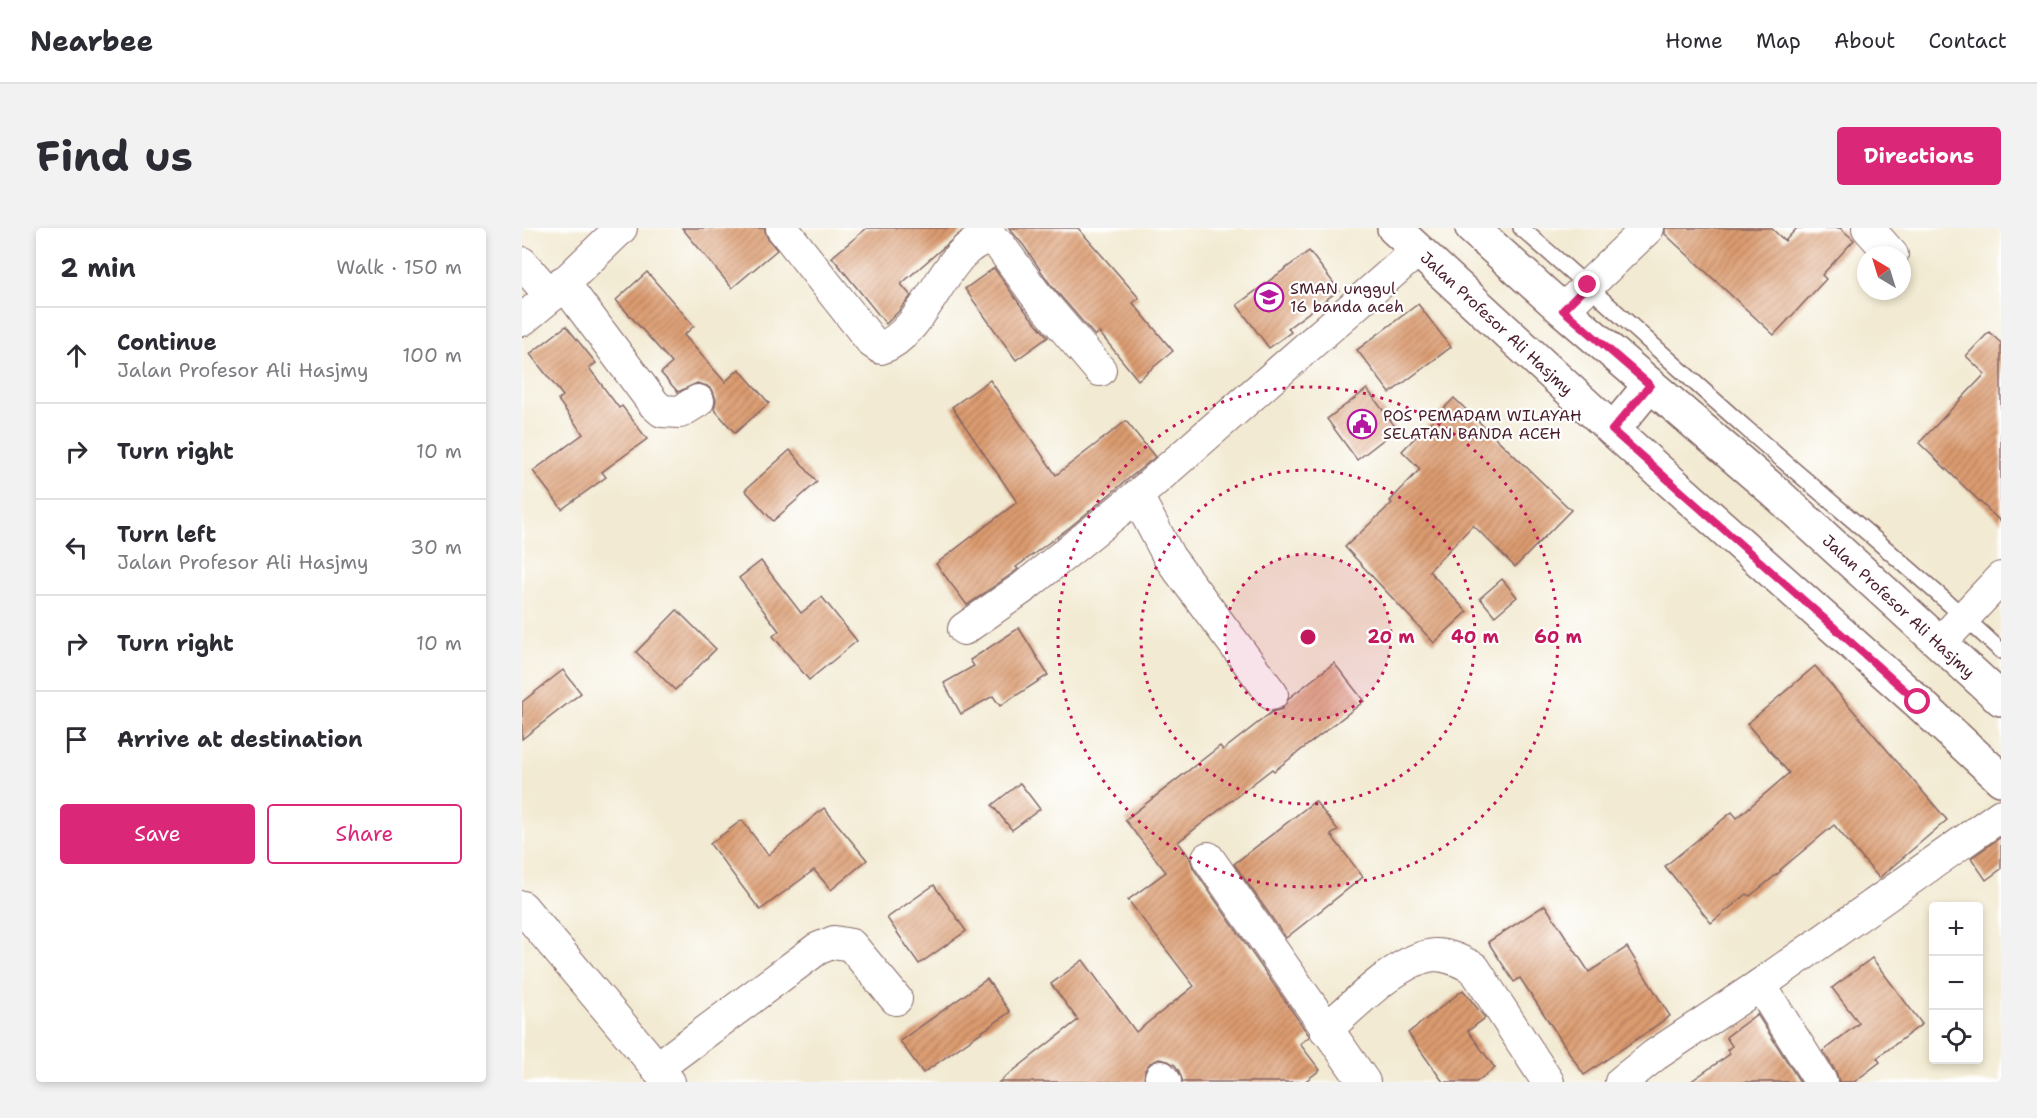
<!DOCTYPE html>
<meta charset="utf-8">
<style>
body{margin:0;font-family:"Shantell Sans",sans-serif;background:#f2f2f3;color:#2b2b33}
.controls{position:absolute;right:18px;bottom:18px;display:grid;overflow:hidden;border-radius:6px;box-shadow:0 3px 9px #0003}
.controls button{width:54px;height:54px;display:grid;place-items:center;padding:0;border:0;border-bottom:2px solid #e1e1e2;background:#fff;color:#2b2b33;font:30px sans-serif}
.compass{position:absolute;left:1335px;top:18px;width:54px;height:54px;border-radius:50%;background:#fff;box-shadow:0 3px 9px #0003;rotate:322deg}
.stop{position:absolute;width:18px;height:18px;margin:-14px;border:4px solid #db2777;border-radius:50%;background:#fff}
.stop.end{background:#db2777;border-color:#fff;box-shadow:0 2px 6px #0008}
.list{margin:0;padding:0;list-style:none}
h2{display:flex;justify-content:space-between;align-items:center;height:78px;margin:0;padding:0 24px;font-size:26px}
h2 small{font-size:20px;font-weight:400;color:#7c7c81}
.list li{display:grid;grid-template-columns:39px 1fr auto;gap:18px;align-items:center;box-sizing:border-box;height:96px;padding:0 24px;border-top:2px solid #e1e1e2}
.list b{display:block;font-size:22px;white-space:nowrap}
.list p{margin:0;font-size:20px;white-space:nowrap;color:#7c7c81}
.list em{font-size:20px;font-style:normal;color:#7c7c81}
.actions{display:flex;gap:12px;padding:18px 24px}
.actions a{flex:1;padding:14px 0;border:2px solid #db2777;border-radius:6px;text-align:center;font-size:21px;color:#db2777}
.actions .main{background:#db2777;color:#fff}
.icon{flex:none;width:33px;height:33px;fill:none;stroke:currentColor;stroke-width:2;stroke-linecap:round;stroke-linejoin:round}
.map{position:relative;flex:none;width:1479px;height:854px;overflow:hidden;border-radius:6px}
header{display:flex;align-items:center;gap:36px;box-sizing:border-box;height:84px;padding:0 30px;background:#fff;border-bottom:2px solid #e1e1e2}
header strong{font-size:28px}
nav{display:flex;gap:33px;margin-inline-start:auto;font-size:21px}
.intro{display:flex;align-items:center;justify-content:space-between;box-sizing:border-box;height:144px;padding:0 36px}
h1{margin:0;font-size:42px}
.button{padding:15px 27px;border-radius:6px;background:#db2777;color:#fff;font-size:21px;font-weight:700}
main{display:flex;gap:36px;padding:0 36px}
aside{flex:1;background:#fff;border-radius:6px;box-shadow:0 3px 9px #0003}
.map>svg:first-child{display:block}
.building{fill:url(#building-hatch)}
.lines{fill:none;stroke-linecap:round;stroke-linejoin:round}
.service-casing{stroke:#856665;stroke-width:18}
.minor-casing{stroke:#856665;stroke-width:34}
.primary-casing{stroke:#856665;stroke-width:36}
.service{stroke:#fff;stroke-width:15}
.minor{stroke:#fff;stroke-width:32}
.primary{stroke:#fff;stroke-width:33}
.route{stroke:#db2777;stroke-width:8}
.ring{fill:none;stroke:#c2185b;stroke-width:3;stroke-dasharray:3 6}
.labels{text-anchor:middle;stroke-width:4.5;stroke-linejoin:round;paint-order:stroke}
.poi-label{font-size:16px;fill:#4a1f2b;stroke:#fff;text-anchor:start}
.street-label{font-size:16px;fill:#4a1f2b;stroke:#fff}
.centre{fill:#c2185b;stroke:#fff;stroke-width:3}
.ring-label{font-size:18px;text-anchor:middle;font-weight:bold;fill:#c2185b;stroke:#fff;stroke-width:4.5;stroke-linejoin:round;paint-order:stroke}
</style>
<header>
<strong>Nearbee</strong>
<nav><a>Home</a><a>Map</a><a>About</a><a>Contact</a></nav>
</header>
<div class="intro"><h1>Find us</h1><a class="button">Directions</a></div>
<main>
<aside>
<h2>2 min<small>Walk · 150 m</small></h2>
<ul class="list">
<li><svg class="icon" aria-label="ahead" viewBox="0 0 24 24"><path d="M12 20V5M6 11l6-6 6 6"/></svg><div><b>Continue</b><p>Jalan Profesor Ali Hasjmy</p></div><em>100 m</em></li>
<li><svg class="icon" aria-label="right" viewBox="0 0 24 24"><path d="M7 20v-9h11M14 6l5 5-5 5"/></svg><div><b>Turn right</b></div><em>10 m</em></li>
<li><svg class="icon" aria-label="left" viewBox="0 0 24 24"><path d="M17 20v-9H6M10 6l-5 5 5 5"/></svg><div><b>Turn left</b><p>Jalan Profesor Ali Hasjmy</p></div><em>30 m</em></li>
<li><svg class="icon" aria-label="right" viewBox="0 0 24 24"><path d="M7 20v-9h11M14 6l5 5-5 5"/></svg><div><b>Turn right</b></div><em>10 m</em></li>
<li><svg class="icon" aria-label="arrive" viewBox="0 0 24 24"><path d="M6 21V4h12l-3 4 3 4H6"/></svg><div><b>Arrive at destination</b></div></li>
</ul>
<div class="actions"><a class="main">Save</a><a>Share</a></div>
</aside>
<div class="map">
<svg width="1479" height="854" viewBox="0 0 1479 854">
<defs>
<pattern id="building-hatch" width="6" height="6" patternUnits="userSpaceOnUse" patternTransform="scale(1.5)"><rect width="6" height="6" fill="#db9b6f"/><path d="M-1 1l2-2M0 6l6-6M5 7l2-2" fill="none" stroke="#b47e5b"/></pattern>
</defs>
<rect width="100%" height="100%" fill="#fff"/>
<filter id="ink" filterUnits="userSpaceOnUse"><feTurbulence type="fractalNoise" baseFrequency=".0167" numOctaves="2"/><feDisplacementMap in="SourceGraphic" scale="12" xChannelSelector="R" yChannelSelector="G"/><feConvolveMatrix kernelMatrix="1 2 1 2 8 2 1 2 1" color-interpolation-filters="sRGB"/></filter>
<filter id="wash" filterUnits="userSpaceOnUse"><feTurbulence type="fractalNoise" baseFrequency=".008" numOctaves="4" result="noise"/><feDisplacementMap in="SourceGraphic" scale="24" xChannelSelector="R" yChannelSelector="G"/><feGaussianBlur stdDeviation="1.35" result="paint"/><feColorMatrix in="noise" values="0 0 0 0 0 0 0 0 0 0 0 0 0 0 0 0 0 1.4 0 .05"/><feComposite in="paint" operator="in"/></filter>
<g filter="url(#wash)">
<rect width="100%" height="100%" fill="#f2ead2"/>
<g id="blocks">
<g class="building">
<polygon points="160,0 242,0 246,11 255,22 210,60"/>
<polygon points="345,0 444,0 379,56 389,68 376,84 364,96 310,29"/>
<polygon points="487,0 556,0 617,70 611,75 651,123 616,152 577,104 573,108 528,56 502,18"/>
<polygon points="1143,0 1249,0 1263,13 1275,0 1318,0 1332,12 1300,47 1304,51 1252,107 1143,6"/>
<polygon points="787,23 817,62 766,100 769,104 747,120 715,77"/>
<polygon points="472,40 499,78 526,109 494,132 443,61"/>
<polygon points="125,44 172,98 162,107 203,154 217,141 247,175 213,205 192,181 194,172 191,163 185,158 175,155 156,164 139,145 150,135 94,72"/>
<polygon points="896,76 929,119 868,165 835,122"/>
<polygon points="44,98 74,135 67,140 97,180 100,178 125,211 80,244 84,249 40,281 11,243 61,206 36,172 41,168 8,126"/>
<polygon points="1467,104 1479,115 1479,294 1397,215 1463,146 1444,128"/>
<polygon points="468,152 534,247 604,193 633,229 548,299 494,339 496,341 491,345 445,377 414,336 495,274 430,179"/>
<polygon points="845,161 875,201 835,232 805,191"/>
<polygon points="932,170 1049,282 993,339 951,297 907,343 945,384 912,415 823,319 870,275 868,273 898,241 880,223"/>
<polygon points="268,222 295,254 251,293 223,262"/>
<polygon points="239,333 279,385 300,369 335,413 287,452 251,408 257,403 217,350"/>
<polygon points="980,351 995,369 973,388 958,370"/>
<polygon points="155,382 194,421 153,462 114,424"/>
<polygon points="497,400 526,447 478,478 471,468 439,486 422,455 452,438 448,432"/>
<polygon points="812,435 842,473 752,543 750,541 656,614 668,630 671,640 786,806 788,808 778,816 798,842 782,854 661,854 657,843 653,837 646,833 637,831 628,835 623,842 622,854 477,854 556,792 529,756 561,732 614,804 672,758 606,672 644,644 603,592 698,518 701,522 750,484 760,481 767,470"/>
<polygon points="1293,438 1425,592 1357,650 1312,597 1258,642 1259,643 1228,668 1225,666 1189,695 1143,638 1210,584 1215,590 1267,545 1225,496"/>
<polygon points="41,442 59,465 0,511 0,474"/>
<polygon points="498,555 518,581 490,602 470,577"/>
<polygon points="793,573 816,602 809,607 841,649 764,710 712,636"/>
<polygon points="302,580 345,632 309,662 292,642 238,682 188,616 220,592 246,627"/>
<polygon points="1479,609 1479,641 1464,652 1449,630"/>
<polygon points="412,657 444,703 397,736 365,690"/>
<polygon points="1023,677 1067,744 1105,719 1148,788 1062,847 998,750 992,754 966,714"/>
<polygon points="1350,730 1400,796 1355,830 1358,834 1332,854 1317,854 1314,844 1301,823 1337,795 1310,760"/>
<polygon points="465,751 488,784 401,845 378,813"/>
<polygon points="941,762 963,790 946,803 973,840 954,854 921,854 886,805"/>
<polygon points="1235,786 1278,854 1168,854 1208,826 1205,822 1210,818 1204,809"/>
</g>
</g>
</g>
<g filter="url(#ink)">
<use href="#blocks" fill-opacity="0" stroke="#856665" stroke-width="1.5"/>
<g class="lines">
<g class="service-casing">
<path id="service" d="M999,0c77,66 151,135 227,202 84,74 171,144 253,221"/>
</g>
<g class="minor-casing">
<g id="minor">
<path d="M260,0l90,114 9,6c48,-17 64,-106 110,-110l10,9 35,48 64,75"/>
<polyline points="1346,0 1370,27"/>
<polyline points="0,35 29,68"/>
<polyline points="41,54 132,176 140,183 158,184 176,173"/>
<polyline points="1041,82 1126,0"/>
<polyline points="0,92 29,68 99,0"/>
<polyline points="442,401 502,359 615,268"/>
<polyline points="1418,415 1479,350"/>
<polyline points="750,466 647,329 615,268 896,22"/>
<polyline points="686,630 842,854"/>
<polyline points="0,679 147,854"/>
<polyline points="1238,757 1299,854"/>
<path d="M804,802c26,-23 74,-73 109,-75 14,0 27,7 39,13l74,114"/>
<polyline points="135,840 295,721 312,714 329,717 374,771"/>
<polyline points="639,849 643,854"/>
<polyline points="1099,854 1133,827 1238,757 1479,587"/>
</g>
</g>
<g class="primary-casing">
<g id="primary">
<polyline points="872,0 1091,202 1396,474 1479,551"/>
<polyline points="950,0 1041,82 1252,263 1479,471"/>
<polyline points="1091,202 1128,157"/>
</g>
</g>
<use href="#service" class="service"/>
<use href="#minor" class="minor"/>
<use href="#primary" class="primary"/>
</g>
</g>
<g class="lines" filter="url(#ink)">
<polyline class="route" points="1066,57 1041,82 1128,157 1090,202 1396,474"/>
</g>
<circle cx="786" cy="409" r="83" fill="#c2185b" fill-opacity=".12"/>
<g class="ring">
<circle cx="786" cy="409" r="83"/>
<circle cx="786" cy="409" r="167"/>
<circle cx="786" cy="409" r="250"/>
</g>
<defs>
<g id="school-ring" transform="scale(1.5)"><circle r="9.5" fill="#fff" stroke="#b5179e" stroke-width="1.5"/><path d="M0-5L7-2L0 1L-7-2ZM-4 1L0 2.5L4 1V4Q0 6-4 4Z" fill="#b5179e"/></g>
<g id="civic-ring" transform="scale(1.5)"><circle r="9.5" fill="#fff" stroke="#b5179e" stroke-width="1.5"/><path d="M-.6-6.5H3V-4.5H.6V-3L4-1V1h2V6H-6V1h2V-1L-.6-3ZM-1.2 2.5V6h2.4V2.5Z" fill="#b5179e"/></g>
</defs>
<g fill-rule="evenodd">
<use href="#school-ring" x="747" y="69"/>
<use href="#civic-ring" x="840" y="196"/>
</g>
<g class="labels">
<g class="poi-label">
<text x="768" y="66">SMAN unggul<tspan x="768" dy="18">16 banda aceh</tspan></text>
<text x="861" y="193">POS PEMADAM WILAYAH<tspan x="861" dy="18">SELATAN BANDA ACEH</tspan></text>
</g>
<g class="street-label">
<text transform="translate(975 95) rotate(43)" y="6">Jalan Profesor Ali Hasjmy</text>
<text transform="translate(1377 378) rotate(43)" y="6">Jalan Profesor Ali Hasjmy</text>
</g>
</g>
<circle cx="786" cy="409" r="9" class="centre"/>
<g class="ring-label">
<text x="869" y="415">20 m</text>
<text x="953" y="415">40 m</text>
<text x="1036" y="415">60 m</text>
</g>
</svg>
<div class="controls">
<button>+</button>
<button>−</button>
<button><svg class="icon" aria-label="locate" viewBox="0 0 24 24"><circle cx="12" cy="12" r="6"/><path d="M12 2v4M12 18v4M2 12h4M18 12h4"/></svg></button>
</div>
<svg class="compass" viewBox="-18 -18 36 36"><path d="M0-13l5 13h-10z" fill="#e53935"/><path d="M0 13l5-13h-10z" fill="#7c7c81"/></svg>
<div class="stop" style="left:1396px;top:474px"></div>
<div class="stop end" style="left:1066px;top:57px"></div>
</div>
</main>
